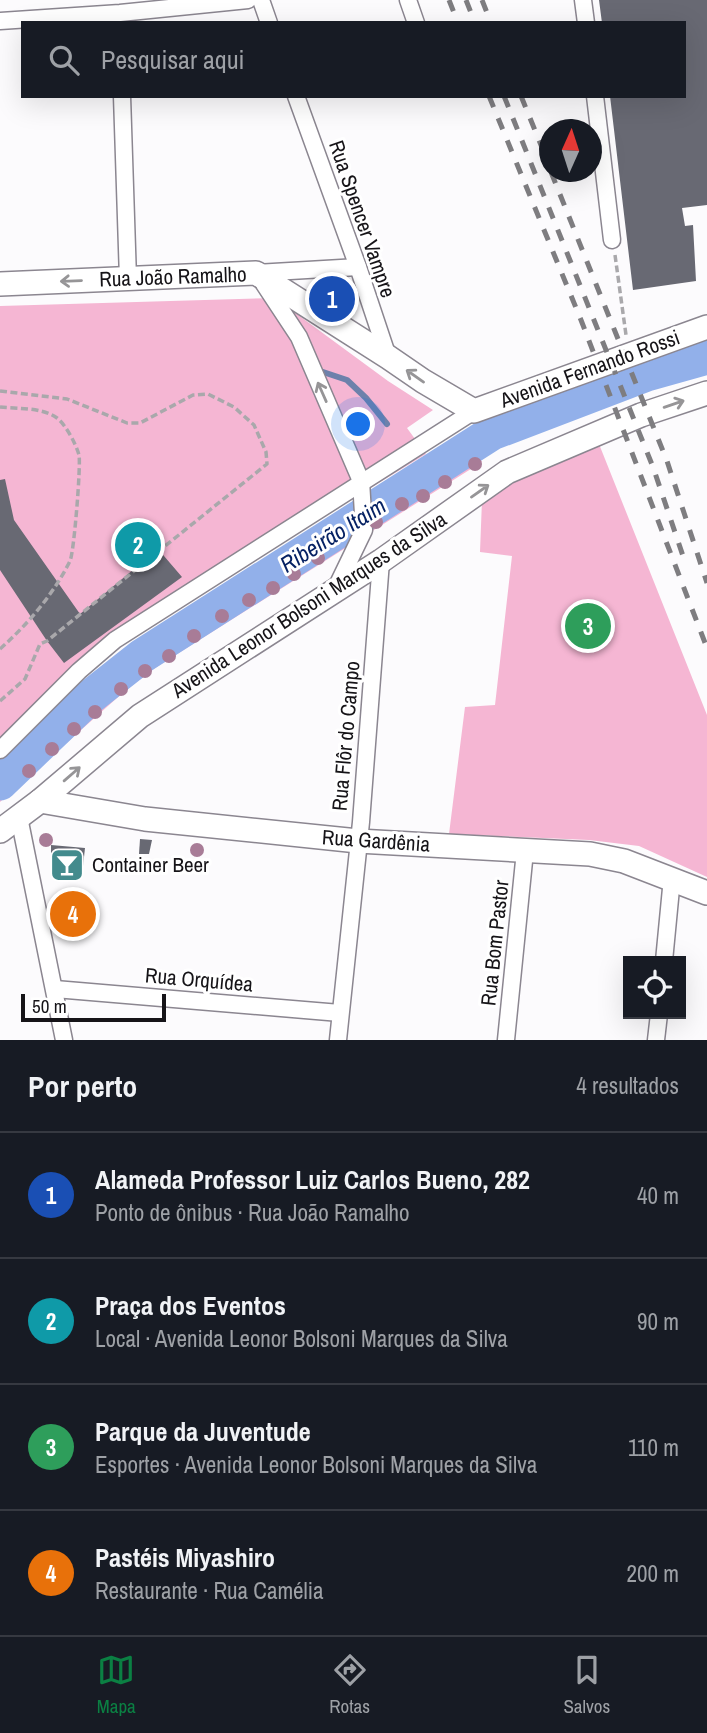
<!DOCTYPE html>
<html lang="pt">
<meta charset="utf-8">
<style>
body{margin:0;font-family:"Archivo Narrow",sans-serif;background:#242831;color:#f1f3f6}
.controls{position:absolute;right:21px;bottom:21px;display:grid;overflow:hidden;border-radius:0px;box-shadow:0 7px 28px #0002}
.controls button{width:63px;height:63px;display:grid;place-items:center;padding:0;border:0;border-bottom:2px solid #363941;background:#171b24;color:#f1f3f6;font:35px sans-serif}
.compass{position:absolute;left:539px;top:119px;width:63px;height:63px;border-radius:50%;background:#171b24;box-shadow:0 7px 28px #0002;rotate:3deg}
.scale{position:absolute;left:21px;bottom:18px;width:145px;box-sizing:border-box;padding-left:7px;border:4px solid #161418;border-top:0;font-size:19px;line-height:24px;white-space:nowrap;color:#161418;-webkit-text-stroke:5px #fff;paint-order:stroke}
.you{position:absolute;left:359px;top:425px;width:24px;height:24px;margin:-18px;border:5px solid #fff;border-radius:50%;background:#1a73e8;box-shadow:0 0 0 10px #1a73e833}
.badge{display:grid;place-items:center;width:46px;height:46px;border-radius:50%;background:#0b8043;color:#fff;font-size:23px;font-weight:700}
.pin{position:absolute;translate:-50% -50%;border:4px solid #fff;box-shadow:0 2px 7px #0006}
.list{margin:0;padding:0;list-style:none}
h2{display:flex;justify-content:space-between;align-items:center;height:91px;margin:0;padding:0 28px;font-size:30px}
h2 small{font-size:23px;font-weight:400;color:#9ea1a6}
.list li{display:grid;grid-template-columns:46px 1fr auto;gap:21px;align-items:center;box-sizing:border-box;height:126px;padding:0 28px;border-top:2px solid #363941}
.list b{display:block;font-size:26px;white-space:nowrap}
.list p{margin:0;font-size:23px;white-space:nowrap;color:#9ea1a6}
.list em{font-size:23px;font-style:normal;color:#9ea1a6}
.icon{flex:none;width:38px;height:38px;fill:none;stroke:currentColor;stroke-width:2;stroke-linecap:round;stroke-linejoin:round}
.map{position:relative;flex:none;width:707px;height:1040px;overflow:hidden}
.search{position:absolute;background:#171b24;box-shadow:0 7px 28px #0002;left:21px;right:21px;top:21px;height:77px;display:flex;align-items:center;gap:18px;box-sizing:border-box;padding:0 24px;border-radius:0px;color:#9ea1a6;font-size:26px}
.sheet{height:595px;background:#171b24}
nav{display:flex;justify-content:space-around;align-items:center;box-sizing:border-box;height:98px;border-top:2px solid #363941;background:#171b24;font-size:19px;color:#9ea1a6}
nav a{display:grid;justify-items:center;gap:4px}
nav .on{color:#0b8043}
.map>svg:first-child{display:block}
.green{fill:#f5b6d3}
.water{fill:#92b0ea;stroke:#6d81ab;stroke-width:2}
.lines{fill:none;stroke-linecap:round;stroke-linejoin:round}
.stream{stroke:#6d81ab;stroke-width:6}
.river{stroke:#92b0ea;stroke-width:35}
.building{fill:#686973}
.street-casing{stroke:#8b8690;stroke-width:19}
.secondary-casing{stroke:#8b8690;stroke-width:26}
.path{stroke:#a9a8ab;stroke-width:3.5;stroke-dasharray:7 3.5;stroke-linecap:butt}
.street{stroke:#fff;stroke-width:16}
.secondary{stroke:#fff;stroke-width:23}
.rail{stroke:#7e7d80;stroke-width:5;stroke-dasharray:12 12;stroke-linecap:butt}
.tree{fill:#a87c97}
.oneway{stroke:#969597}
.labels{text-anchor:middle;stroke-width:6;stroke-linejoin:round;paint-order:stroke}
.street-label{font-size:21px;fill:#161418;stroke:#fff}
.poi-label{font-size:21px;fill:#161418;stroke:#fff;text-anchor:start}
.water-label{font-size:23px;font-style:italic;fill:#052163;stroke:#fff}
</style>
<div class="map">
<svg width="707" height="1040" viewBox="0 0 707 1040">
<rect width="100%" height="100%" fill="#fcfbfd"/>
<g class="green">
<polygon points="275,298 388,381 433,410 407,428 426,454 127,637 0,756 0,306"/>
<polygon points="599,444 707,715 707,877 639,846 589,840 449,834 465,707 495,705 512,556 480,552 482,500 526,474"/>
<polygon points="478,457 482,462 155,668 126,690 0,802 0,791 117,683 139,667"/>
</g>
<polygon class="water" points="707,343 707,372 651,389 642,363"/>
<g class="lines">
<polyline class="stream" points="320,371 347,380 366,398 387,424"/>
<polyline class="river" points="0,783 90,697 142,656 492,433 647,374 707,357"/>
</g>
<g class="building">
<polygon points="599,0 707,0 707,205 682,208 685,226 693,225 696,281 633,290 610,96 684,96 684,23 602,23"/>
<polygon points="5,479 14,520 80,614 158,549 182,577 64,663 47,641 0,570 0,480"/>
<polygon points="140,839 152,840 149,854 139,854"/>
<polygon points="51,845 85,848 82,875 51,873"/>
</g>
<g class="lines">
<g class="street-casing">
<g id="street">
<polyline points="261,0 269,23"/>
<polyline points="408,0 416,23"/>
<polyline points="583,0 586,23"/>
<polyline points="0,21 120,13 248,0"/>
<polyline points="122,96 128,279"/>
<polyline points="296,96 358,267 388,357"/>
<polyline points="595,96 612,240"/>
<polyline points="256,273 358,267"/>
<polyline points="264,284 299,337 361,481 364,530 336,588"/>
<polyline points="0,750 79,671 115,640 474,411"/>
<polyline points="19,817 64,1040"/>
<polyline points="664,961 672,878"/>
<polyline points="55,989 340,1013"/>
<polyline points="338,1040 361,822 381,561"/>
<polyline points="506,1040 525,851"/>
<polyline points="656,1040 659,1014"/>
</g>
</g>
<g class="secondary-casing">
<g id="secondary">
<polyline points="0,284 256,273 388,357 423,381 474,411 707,327"/>
<polyline points="40,801 145,819 358,841 590,854 624,861 707,893"/>
<polyline points="0,831 40,801 140,716 381,561 507,472 641,415 707,393"/>
</g>
</g>
<g class="path">
<polyline points="615,255 626,335"/>
<polyline points="0,391 67,399 127,423 140,423 193,395 208,394 234,407 254,425 266,452 267,464 47,641 40,644 25,679 0,701"/>
<path d="M0,407c18,2 42,0 57,11 9,7 19,26 22,37 2,10 -5,98 -9,106 -17,34 -42,63 -70,88"/>
</g>
<use href="#street" class="street"/>
<use href="#secondary" class="secondary"/>
<g class="rail">
<polyline points="449,0 458,23"/>
<polyline points="466,0 475,23"/>
<polyline points="482,0 491,23"/>
<polyline points="489,96 581,320 707,648"/>
<polyline points="504,96 653,467 683,556"/>
<polyline points="521,96 550,167"/>
<polyline points="551,172 667,461 707,583"/>
</g>
</g>
<g class="tree">
<circle cx="475" cy="464" r="7"/>
<circle cx="445" cy="482" r="7"/>
<circle cx="423" cy="496" r="7"/>
<circle cx="402" cy="504" r="7"/>
<circle cx="376" cy="522" r="7"/>
<circle cx="318" cy="558" r="7"/>
<circle cx="294" cy="574" r="7"/>
<circle cx="273" cy="588" r="7"/>
<circle cx="249" cy="600" r="7"/>
<circle cx="222" cy="616" r="7"/>
<circle cx="194" cy="636" r="7"/>
<circle cx="169" cy="656" r="7"/>
<circle cx="145" cy="671" r="7"/>
<circle cx="121" cy="689" r="7"/>
<circle cx="95" cy="712" r="7"/>
<circle cx="74" cy="729" r="7"/>
<circle cx="52" cy="749" r="7"/>
<circle cx="29" cy="771" r="7"/>
<circle cx="46" cy="840" r="7"/>
<circle cx="197" cy="850" r="7"/>
</g>
<defs><path id="oneway-shaft" d="M-6 0H5M1.5-3L5.5 0L1.5 3" fill="none" stroke-width="1.6" stroke-linecap="round" stroke-linejoin="round" transform="scale(1.75)"/></defs>
<g class="oneway">
<use href="#oneway-shaft" transform="translate(71 281) rotate(178)"/>
<use href="#oneway-shaft" transform="translate(415 376) rotate(-145)"/>
<use href="#oneway-shaft" transform="translate(322 392) rotate(-114)"/>
<use href="#oneway-shaft" transform="translate(674 404) rotate(-19)"/>
<use href="#oneway-shaft" transform="translate(480 491) rotate(-35)"/>
<use href="#oneway-shaft" transform="translate(72 774) rotate(-41)"/>
</g>
<defs>
<g id="bar-square" transform="scale(1.75)"><rect x="-9" y="-9" width="18" height="18" rx="4" fill="#438b8d" stroke="#fff"/><path d="M-6-5H6L.8 .8V4.5H3.5V6h-7V4.5H-.8V.8Z" fill="#fff"/></g>
</defs>
<g fill-rule="evenodd">
<use href="#bar-square" x="67" y="865"/>
</g>
<g class="labels">
<g class="street-label">
<text transform="translate(362 219) rotate(71)" y="7">Rua Spencer Vampre</text>
<text transform="translate(173 277) rotate(-2)" y="7">Rua João Ramalho</text>
<text transform="translate(590 369) rotate(-20)" y="7">Avenida Fernando Rossi</text>
<text transform="translate(309 605) rotate(-33)" y="7">Avenida Leonor Bolsoni Marques da Silva</text>
<text transform="translate(346 736) rotate(-85)" y="7">Rua Flôr do Campo</text>
<text transform="translate(376 841) rotate(4)" y="7">Rua Gardênia</text>
<text transform="translate(495 943) rotate(-84)" y="7">Rua Bom Pastor</text>
<text transform="translate(199 980) rotate(5)" y="7">Rua Orquídea</text>
</g>
<g class="poi-label">
<text x="92" y="872">Container Beer</text>
</g>
<g class="water-label">
<text transform="translate(333 535) rotate(-32)" y="8">Ribeirão Itaim</text>
</g>
</g>
</svg>
<div class="controls">
<button><svg class="icon" aria-label="locate" viewBox="0 0 24 24"><circle cx="12" cy="12" r="6"/><path d="M12 2v4M12 18v4M2 12h4M18 12h4"/></svg></button>
</div>
<svg class="compass" viewBox="-18 -18 36 36"><path d="M0-13l5 13h-10z" fill="#e53935"/><path d="M0 13l5-13h-10z" fill="#9ea1a6"/></svg>
<div class="scale">50 m</div>
<div class="you"></div>
<div class="pin badge" style="left:332px;top:299px;background:#1a4fb4">1</div>
<div class="pin badge" style="left:138px;top:545px;background:#0f9aa8">2</div>
<div class="pin badge" style="left:588px;top:626px;background:#2e9e5b">3</div>
<div class="pin badge" style="left:73px;top:914px;background:#e8710a">4</div>
<div class="search"><svg class="icon" aria-label="search" viewBox="0 0 24 24"><circle cx="10" cy="10" r="6"/><path d="M15 15l6 6"/></svg>Pesquisar aqui</div>
</div>
<section class="sheet">
<h2>Por perto<small>4 resultados</small></h2>
<ul class="list">
<li><span class="badge" style="background:#1a4fb4">1</span><div><b>Alameda Professor Luiz Carlos Bueno, 282</b><p>Ponto de ônibus · Rua João Ramalho</p></div><em>40 m</em></li>
<li><span class="badge" style="background:#0f9aa8">2</span><div><b>Praça dos Eventos</b><p>Local · Avenida Leonor Bolsoni Marques da Silva</p></div><em>90 m</em></li>
<li><span class="badge" style="background:#2e9e5b">3</span><div><b>Parque da Juventude</b><p>Esportes · Avenida Leonor Bolsoni Marques da Silva</p></div><em>110 m</em></li>
<li><span class="badge" style="background:#e8710a">4</span><div><b>Pastéis Miyashiro</b><p>Restaurante · Rua Camélia</p></div><em>200 m</em></li>
</ul>
</section>
<nav>
<a class="on"><svg class="icon" aria-label="map" viewBox="0 0 24 24"><path d="M3 6l6-2 6 2 6-2v14l-6 2-6-2-6 2zM9 4v14M15 6v14"/></svg>Mapa</a>
<a><svg class="icon" aria-label="directions" viewBox="0 0 24 24"><path d="M12 3l9 9-9 9-9-9zM9 14v-3h6M13 9l2 2-2 2"/></svg>Rotas</a>
<a><svg class="icon" aria-label="saved" viewBox="0 0 24 24"><path d="M7 4h10v16l-5-4-5 4z"/></svg>Salvos</a>
</nav>
